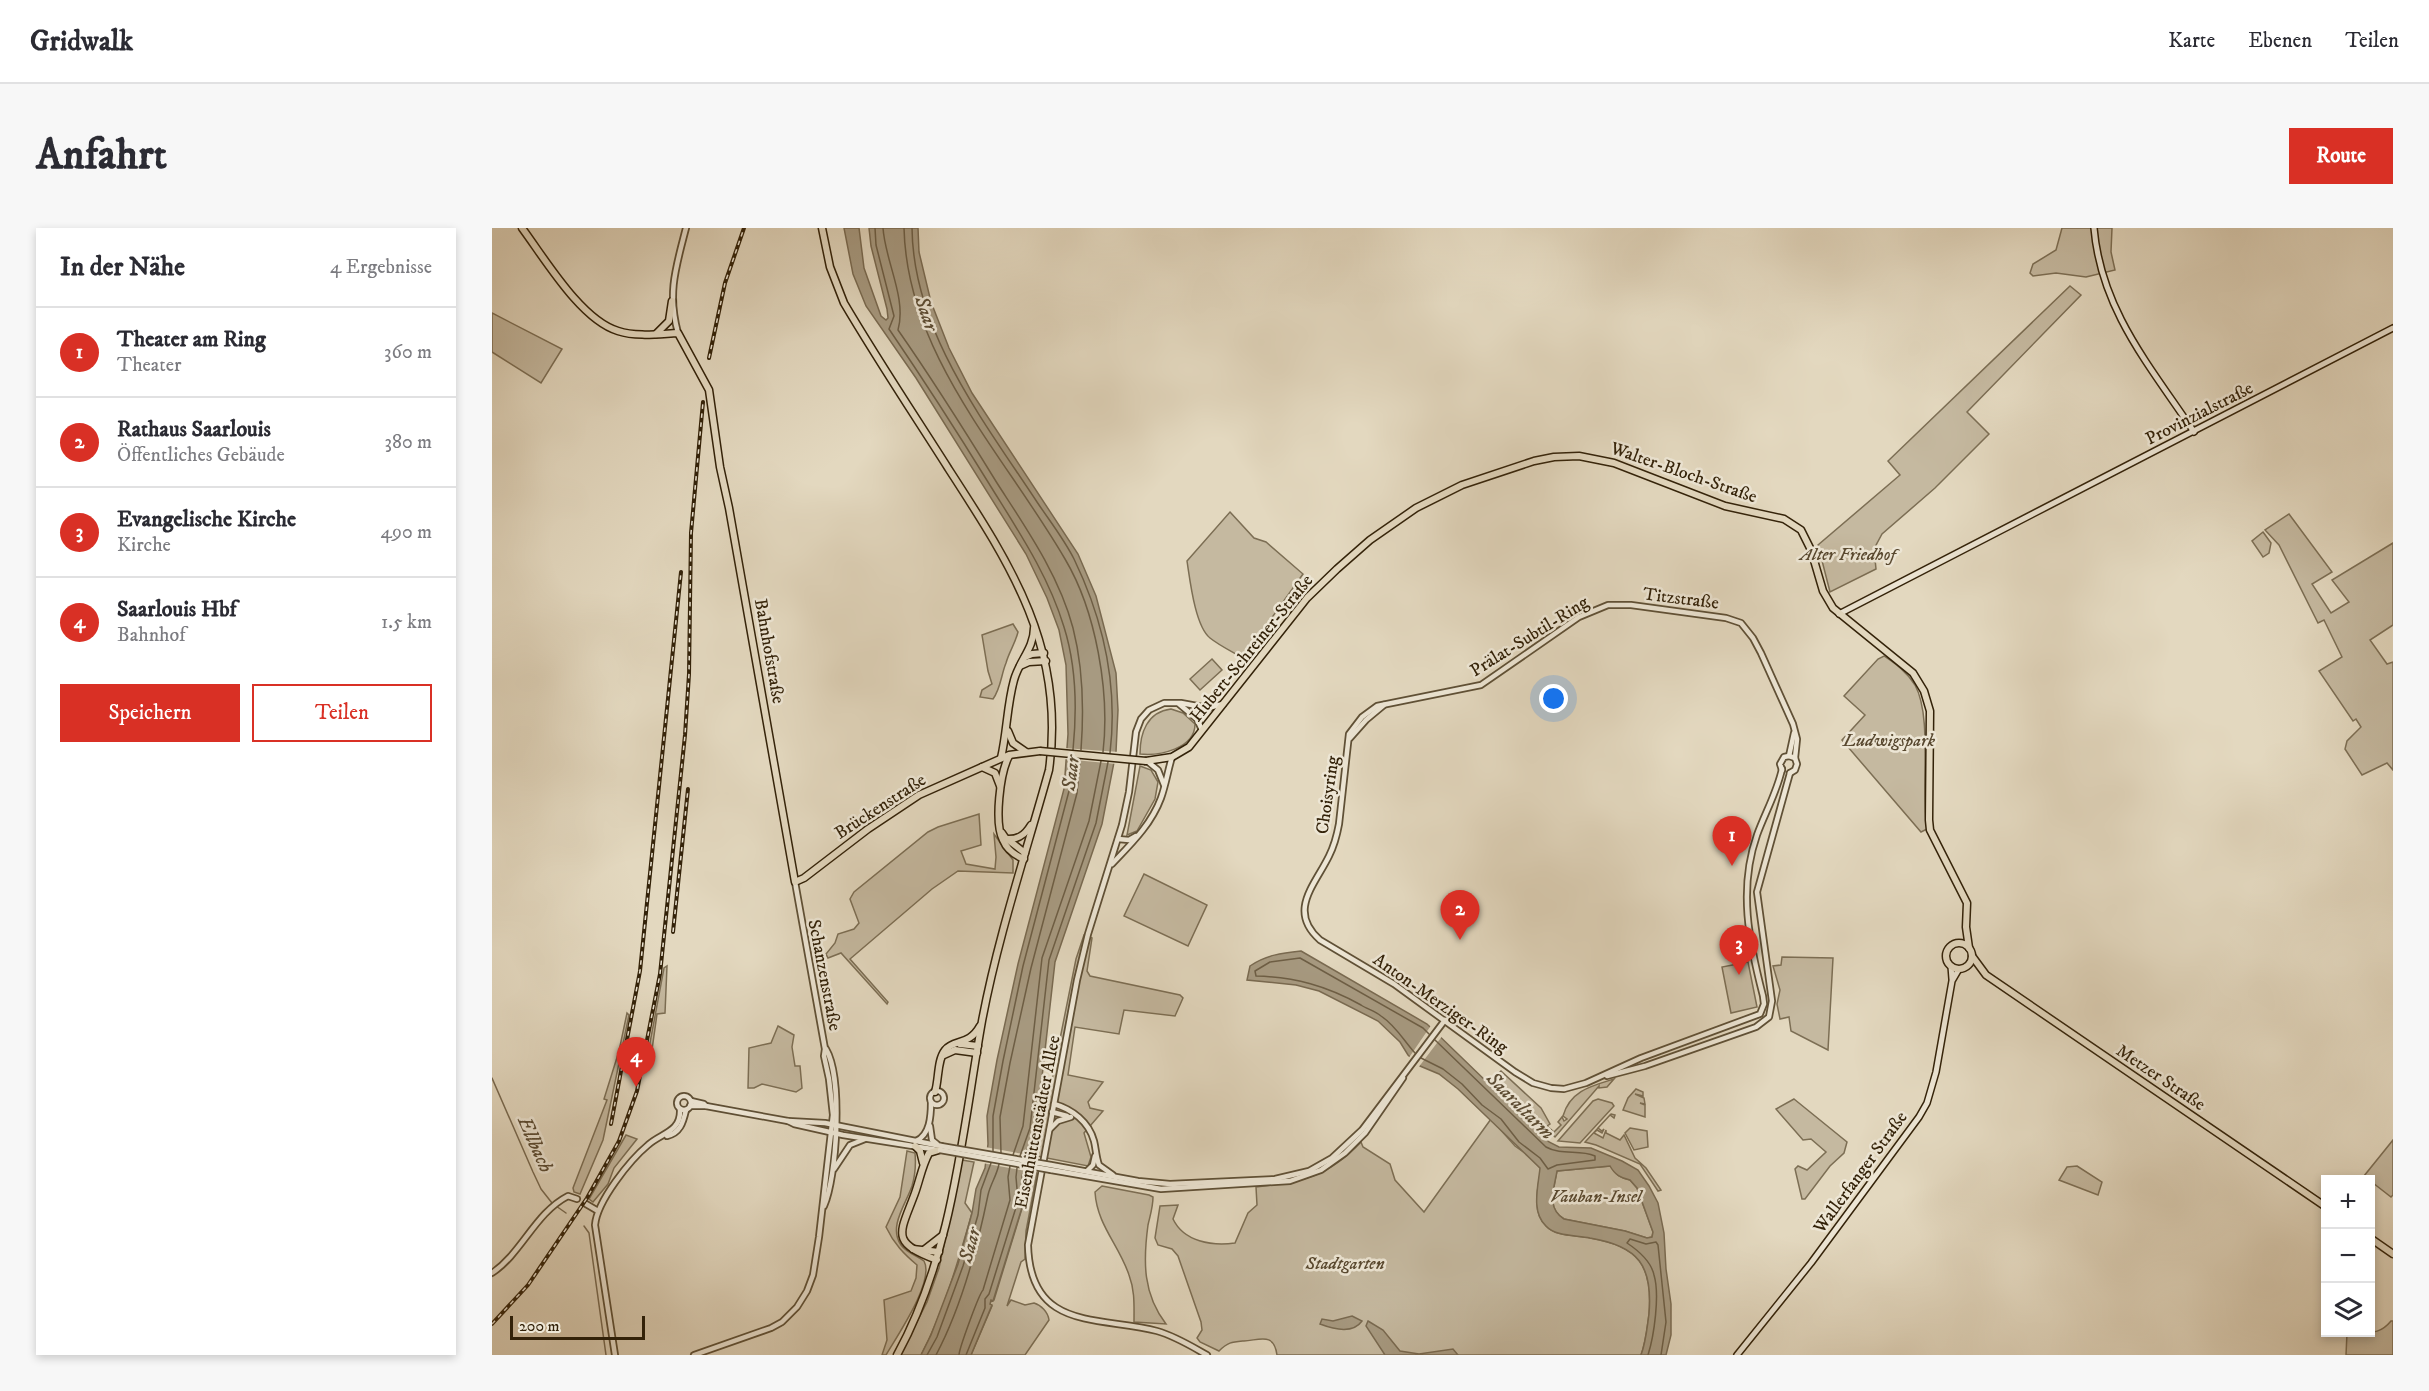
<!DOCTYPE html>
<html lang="de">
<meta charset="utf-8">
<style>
body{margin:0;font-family:"IM FELL DW Pica",serif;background:#f7f7f7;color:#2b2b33}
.controls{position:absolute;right:18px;bottom:18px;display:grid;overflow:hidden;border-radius:0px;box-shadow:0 3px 9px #0003}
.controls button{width:54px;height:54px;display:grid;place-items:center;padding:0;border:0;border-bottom:2px solid #e1e1e2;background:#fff;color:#2b2b33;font:30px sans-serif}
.scale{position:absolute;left:18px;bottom:15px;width:135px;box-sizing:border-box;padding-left:6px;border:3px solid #332209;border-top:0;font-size:16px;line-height:21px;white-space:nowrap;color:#332209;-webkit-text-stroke:4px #ede6d5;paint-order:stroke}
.you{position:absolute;left:1062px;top:471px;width:21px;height:21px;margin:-15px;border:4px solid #fff;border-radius:50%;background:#1a73e8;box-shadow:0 0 0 9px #1a73e833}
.badge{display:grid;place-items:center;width:39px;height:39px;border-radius:50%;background:#d93025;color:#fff;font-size:20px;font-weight:700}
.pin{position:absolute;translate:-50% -50px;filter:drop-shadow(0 2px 3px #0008)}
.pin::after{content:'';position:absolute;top:32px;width:21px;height:18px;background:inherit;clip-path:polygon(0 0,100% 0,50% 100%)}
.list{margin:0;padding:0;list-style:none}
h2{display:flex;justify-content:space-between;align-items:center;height:78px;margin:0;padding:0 24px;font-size:26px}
h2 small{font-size:20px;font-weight:400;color:#7c7c81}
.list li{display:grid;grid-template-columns:39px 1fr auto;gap:18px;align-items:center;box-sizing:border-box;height:90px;padding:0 24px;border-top:2px solid #e1e1e2}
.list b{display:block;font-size:22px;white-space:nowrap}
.list p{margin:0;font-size:20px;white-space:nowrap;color:#7c7c81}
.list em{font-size:20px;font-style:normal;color:#7c7c81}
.actions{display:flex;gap:12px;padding:18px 24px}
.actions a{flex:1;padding:14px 0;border:2px solid #d93025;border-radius:0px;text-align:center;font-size:21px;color:#d93025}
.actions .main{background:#d93025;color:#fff}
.icon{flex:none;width:33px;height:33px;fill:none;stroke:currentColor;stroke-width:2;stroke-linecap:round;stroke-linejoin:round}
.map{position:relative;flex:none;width:1901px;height:1127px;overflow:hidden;border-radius:0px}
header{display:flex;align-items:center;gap:36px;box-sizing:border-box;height:84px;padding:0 30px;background:#fff;border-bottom:2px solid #e1e1e2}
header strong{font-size:28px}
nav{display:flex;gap:33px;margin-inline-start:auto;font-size:21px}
.intro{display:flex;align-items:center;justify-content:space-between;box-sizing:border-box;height:144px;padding:0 36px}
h1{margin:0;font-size:42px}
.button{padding:15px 27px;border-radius:0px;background:#d93025;color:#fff;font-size:21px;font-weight:700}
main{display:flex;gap:36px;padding:0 36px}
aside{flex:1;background:#fff;border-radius:0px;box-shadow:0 3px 9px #0003}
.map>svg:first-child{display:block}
.green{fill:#c5b9a0;stroke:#7c6e54;stroke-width:1.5}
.water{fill:#a79a81;stroke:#796a51;stroke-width:1.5;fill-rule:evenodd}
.pier{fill:#e3d8bf}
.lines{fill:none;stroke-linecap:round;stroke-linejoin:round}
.shore{stroke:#6d5e45;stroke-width:1.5}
.stream{stroke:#796a51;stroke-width:1.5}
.tertiary-casing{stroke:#5f5036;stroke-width:8}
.secondary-casing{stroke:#332209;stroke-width:8}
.primary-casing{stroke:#332209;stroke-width:9}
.tertiary{stroke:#ede6d5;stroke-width:4.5}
.secondary{stroke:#ede6d5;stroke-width:5}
.primary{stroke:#e3d8bf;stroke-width:6}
.rail-casing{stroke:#332209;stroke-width:4}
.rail{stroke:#ede6d5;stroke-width:1.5;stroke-dasharray:4.5;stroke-linecap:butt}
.tertiary-bridge-casing{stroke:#5f5036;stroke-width:8;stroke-linecap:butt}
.primary-bridge-casing{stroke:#332209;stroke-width:9;stroke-linecap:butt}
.tertiary-bridge{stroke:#ede6d5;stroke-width:4.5}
.primary-bridge{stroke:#e3d8bf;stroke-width:6}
.labels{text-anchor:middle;stroke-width:5;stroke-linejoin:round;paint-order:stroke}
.street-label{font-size:18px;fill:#332209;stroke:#ede6d5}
.park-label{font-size:18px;font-style:italic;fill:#58482f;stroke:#ede6d5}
.water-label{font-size:20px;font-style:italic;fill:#5c4c33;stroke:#ede6d5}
</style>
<header>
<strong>Gridwalk</strong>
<nav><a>Karte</a><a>Ebenen</a><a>Teilen</a></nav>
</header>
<div class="intro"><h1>Anfahrt</h1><a class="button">Route</a></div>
<main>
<aside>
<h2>In der Nähe<small>4 Ergebnisse</small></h2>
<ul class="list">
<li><span class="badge">1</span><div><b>Theater am Ring</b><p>Theater</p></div><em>360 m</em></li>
<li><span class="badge">2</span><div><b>Rathaus Saarlouis</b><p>Öffentliches Gebäude</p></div><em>380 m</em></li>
<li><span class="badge">3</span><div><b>Evangelische Kirche</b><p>Kirche</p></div><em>490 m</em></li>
<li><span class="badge">4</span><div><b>Saarlouis Hbf</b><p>Bahnhof</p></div><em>1.5 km</em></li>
</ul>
<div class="actions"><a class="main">Speichern</a><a>Teilen</a></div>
</aside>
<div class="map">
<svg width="1901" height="1127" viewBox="0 0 1901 1127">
<rect width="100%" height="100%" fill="#e3d8bf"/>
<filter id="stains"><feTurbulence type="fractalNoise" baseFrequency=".00333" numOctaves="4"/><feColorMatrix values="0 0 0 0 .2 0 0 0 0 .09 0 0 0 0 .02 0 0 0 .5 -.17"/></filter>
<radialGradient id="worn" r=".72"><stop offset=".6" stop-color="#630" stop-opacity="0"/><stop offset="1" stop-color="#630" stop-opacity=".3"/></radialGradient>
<g class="green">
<polygon points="1570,0 1620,0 1619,24 1623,42 1594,49 1564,45 1541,48 1538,45 1541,36 1564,22"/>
<polygon points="1578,58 1589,67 1475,184 1497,206 1443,260 1390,306 1382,321 1384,341 1338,364 1326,317 1408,247 1396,233"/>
<polygon points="0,85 70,121 49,155 0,124"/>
<path d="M738,284l24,26 12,4 37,32 -60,84c-10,-6 -23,-12 -33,-20 -15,-12 -20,-58 -23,-77z"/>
<polygon points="1797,286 1840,344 1820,356 1839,385 1857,374 1840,352 1901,315 1901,397 1878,412 1895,436 1901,434 1901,542 1895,535 1870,547 1853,521 1855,513 1869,499 1864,491 1861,493 1827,443 1850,429 1832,392 1826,395 1787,317 1773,302"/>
<polygon points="1771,304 1779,315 1777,325 1771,329 1760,313"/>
<path d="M521,396l5,8c-3,12 -9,20 -12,31 -5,12 -5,25 -13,36l-13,-2 2,-7 10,-6 -4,-13 -6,-36z"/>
<path d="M1392,428c12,8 23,16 31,29 18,33 5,103 12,144l-6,3 -79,-92 23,-25 -21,-19 34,-37z"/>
<polygon points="720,431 730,442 708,462 698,451"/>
<path d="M679,481l12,4 12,11c0,25 -36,32 -55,30 0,-21 7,-42 31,-45z"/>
<polygon points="648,538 659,542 666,554 663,571 645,603 635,607"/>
<polygon points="487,586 489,617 469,623 474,636 503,641 504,629 502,606 521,632 521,645 466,643 440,661 358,731 396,774 395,776 349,725 336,730 334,726 343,715 346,706 362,701 367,695 358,671 362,664 436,604 446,599"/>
<polygon points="652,646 715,677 696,718 632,688"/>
<polygon points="592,707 600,710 595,743 598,748 688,767 691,770 683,788 632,782 627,806 583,799 576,847 611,854 596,874 598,880 611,883 592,905 599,929 596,938 534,926 544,902 547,880 556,871 584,731"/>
<polygon points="1290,729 1341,730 1336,822 1299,803 1297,789 1288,791 1285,776 1288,762 1281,738 1289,737"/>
<polygon points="1256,734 1265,779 1239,785 1230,739"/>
<polygon points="175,738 173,785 165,786 158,836 154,836 172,740"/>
<polygon points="135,785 137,787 111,912 88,966 82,964 81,960 115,872 112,871 127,823"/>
<polygon points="286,798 302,807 300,819 303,838 308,838 310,860 304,864 270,856 262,860 256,860 257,820 279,815"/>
<path d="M1009,843l40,37 9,16 -3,2 7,6 7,-7 -3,-3 4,-5 2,4 3,-2 -4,-3c7,-25 28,-30 51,-37l-7,8 -8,1v-2l-44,51 -59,-57v-5z"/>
<polygon points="1144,861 1151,864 1151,868 1143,866 1152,870 1153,876 1148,875 1153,877 1153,889 1131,882 1136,870"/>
<polygon points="1106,871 1120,875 1122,878 1088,915 1066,913 1101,873"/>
<polygon points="1302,871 1355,914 1352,925 1338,938 1313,971 1310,971 1303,941 1306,938 1315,942 1334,924 1319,911 1311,912 1284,881"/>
<polygon points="1119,886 1123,887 1122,890 1118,887 1106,900 1110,903 1112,901 1110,905 1105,902 1102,905 1111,910 1114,902 1114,905 1128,912 1132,907 1143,930 1154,940 1169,962 1166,963 1148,936 1104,917 1093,914"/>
<path d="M999,891l24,27 14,10 12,13c-3,18 -10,43 5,57 10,11 31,9 44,12 49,8 63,28 59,76 -2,14 -3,28 -8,41h-364c-3,-23 -17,-15 -33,-14 -12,1 -16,1 -25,10l-19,-9 -3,-4 5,-8 -1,-8 -23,-66 -6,-7 -14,-4 -3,-7 5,-32 18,-1 -5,14c11,23 39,27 62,24l13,-30 9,-8 -1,-18c46,-5 72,-10 105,-45l2,5 27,17 5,16 29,32z"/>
<polygon points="1138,900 1155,903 1156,919 1142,922 1133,905"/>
<polygon points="134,907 145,911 122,940 116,956 101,974 97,971"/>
<polygon points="1901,912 1901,967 1899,969 1872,948"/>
<path d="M415,923l8,2c1,11 0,23 -3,33 -6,18 -24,41 -11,59 5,7 16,11 23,16 11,20 -27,75 -38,94h-4l5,-15 -3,-40 27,-9 5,-13 1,-13c-13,-11 -23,-21 -31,-38l14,-30z"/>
<path d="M470,932l12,2 -9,41 7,10c-14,49 -28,98 -51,142h-21l27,-53 12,-34z"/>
<path d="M1119,938c4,9 10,12 19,14l7,8 16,44 -1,5 -5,1 -22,-7 -61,-12c-18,-10 -10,-30 -7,-48z"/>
<polygon points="1585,938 1610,954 1606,967 1567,952 1575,939"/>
<path d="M531,942l14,3 -11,58 -1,28 -4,3 -14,44 4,-6 14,5 9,-2c7,2 14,9 15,17l-24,35h-54l21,-49 -2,-2 1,-4h3l30,-98z"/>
<path d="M610,958l47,9 4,2c0,10 -3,19 -5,28 -5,37 -5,69 18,99l-32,-2c0,-17 1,-31 -5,-47 -10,-30 -32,-50 -34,-83z"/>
<path d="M1899,1093h2v34h-47l1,-22c19,-3 30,5 44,-12z"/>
</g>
<g class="water">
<polygon points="352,0 367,0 372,40 389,88 394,92 396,90 395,81 379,18 377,0 426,0 427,24 439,74 457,120 480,165 586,326 604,368 624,445 626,482 624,524 610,596 563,734 544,902 535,922 530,949 532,973 501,1073 499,1072 498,1076 500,1077 479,1127 429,1127 439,1107 466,1036 480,985 484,961 493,940 496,916 495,888 505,832 526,736 572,561 576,506 574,437 567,402 555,370 534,326 424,150 374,78 361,46"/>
<path d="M809,723l126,73 122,118 10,5 32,1 31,13 16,9 11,16 9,17 6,30 2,36 5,35v31l-5,20h-25c5,-13 6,-27 8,-41 4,-48 -10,-68 -59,-76 -13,-3 -34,-1 -44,-12 -15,-14 -8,-39 -6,-58l-82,-79 -19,-15 -19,-8 -12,-11 -8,-13 -22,-21 -59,-30 -23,-6 -49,-5 3,-14c16,-11 32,-13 51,-15zM1118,938c5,9 11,12 20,14l7,8 16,44 -1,5 -5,1 -22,-7 -61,-12c-18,-11 -10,-30 -7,-48z"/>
<path d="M860,1088l10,5c-9,13 -29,8 -42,3l2,-5 11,2z"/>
<polygon points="876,1093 891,1102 908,1123 927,1126 961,1121 966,1127 893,1127 874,1098"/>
</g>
<g class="pier">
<polygon points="572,520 627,524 625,536 571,531"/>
<polygon points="940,796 951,807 926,840 916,831"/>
<polygon points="493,919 537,927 534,943 490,935"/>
</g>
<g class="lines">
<g class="shore">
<path d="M383,0l1,17 18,71 -5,13c34,50 67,101 99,153 29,47 60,92 76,145 12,38 13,83 9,123"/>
<path d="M391,0c2,33 24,70 15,102 35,50 67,101 99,153 29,45 62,92 76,145 10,39 11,82 8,122"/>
<path d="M412,0c3,128 100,226 161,331 31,52 45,133 38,193"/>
<path d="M420,0c1,103 71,192 125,274 12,18 27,37 37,57 29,60 44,127 36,194"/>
<path d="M923,825c-11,-12 -19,-27 -34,-37 -6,-5 -14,-7 -20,-11 -34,-19 -66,-28 -105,-29l-1,-5 15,-9 30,-4 123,70 6,6"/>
<path d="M929,830l22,11 19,15 20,21 19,14 18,23 21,16 8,11 9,-4 38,-5v-4c-16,-7 -33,0 -49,-9l-111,-107"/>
<polyline points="501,923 501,888 511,833 531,738 577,563 580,531"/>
<polyline points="509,925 508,889 518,835 539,740 585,565 588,531"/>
<polyline points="521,927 531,898 550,730 597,593 609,533"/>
<polyline points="528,928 538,900 557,732 604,595 616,534"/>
<polyline points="435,1127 445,1109 471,1038 486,987 489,962 499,935"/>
<path d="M444,1127c26,-49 41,-106 52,-160 2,-10 9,-20 11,-31"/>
<path d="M467,1127c0,-6 20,-61 24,-65l27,-90 -2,-23 2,-11"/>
<polyline points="474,1127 493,1080 493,1071 497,1066 526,973 524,949 525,940"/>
<path d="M1156,1127c6,-19 12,-60 6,-80 -3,-14 -15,-24 -27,-32l3,-4 16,5 10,-2 2,3 8,77 -5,33"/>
</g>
<g class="stream">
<polyline points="0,850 41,944 49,961 60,975"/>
<polyline points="64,978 74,985"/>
<polyline points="92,998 97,1005 114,1127"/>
</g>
<g class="tertiary-casing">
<g id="tertiary">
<path d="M186,105c-11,-40 -2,-66 8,-105"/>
<polyline points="687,476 705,491 710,502"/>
<polyline points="858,510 874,492 892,477"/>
<polyline points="1297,528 1302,505"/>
<polyline points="655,533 666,542 672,557"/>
<path d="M1290,541c-5,23 -17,44 -25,66 -19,54 -8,107 6,161l1,8 -4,10 -119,44 -55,25 -22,6 -13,-1 -18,-5 -18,-11 -121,-88 -74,-44c-33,-29 -5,-55 9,-84 5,-10 8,-21 10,-32l10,-90 13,-17 15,-11 104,-21 98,-68 29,-12h23l95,13 15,5 12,15 8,15 32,71 4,15 -2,19 2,6 -2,6 -5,3"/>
<polyline points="1290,542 1288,536 1292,529 1297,528 1303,530"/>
<polyline points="626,611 637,612 644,608"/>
<path d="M620,636c19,-20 39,-39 49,-66 5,-14 7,-28 11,-41"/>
<polyline points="1115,848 1153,838 1264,799 1277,789 1280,773 1265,664 1298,545"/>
<circle cx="445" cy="870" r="7"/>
<circle cx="192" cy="875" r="7"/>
<polyline points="199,873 212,876 214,878 296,893 302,896 351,907 446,922"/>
<path d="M562,876c18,5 35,18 40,37 2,8 2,16 5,24l14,10"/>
<polyline points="198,878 214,878"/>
<polyline points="560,884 575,888"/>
<polyline points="296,893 333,895 449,918"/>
<polyline points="438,898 440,912 445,916"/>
<polyline points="558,901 566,893 579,889"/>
<path d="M175,908c13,-3 16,-13 19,-26"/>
<path d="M424,913c14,-6 15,-25 15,-39"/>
<polyline points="559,937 646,953 678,956 783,951 817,943 840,930 870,902 953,792"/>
<polyline points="342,941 358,917 373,911"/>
<polyline points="559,942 669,961 798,953 829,942 853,925 873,905 911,850"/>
<polyline points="595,943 601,937 603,928"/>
<polyline points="94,976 106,983"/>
<path d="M332,978c13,-29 19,-128 2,-157"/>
<path d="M0,1045c30,-20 43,-60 76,-77l9,3"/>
<path d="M123,1127l-20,-130c2,-24 35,-65 53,-80 13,-12 33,-13 32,-35"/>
<polyline points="202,1127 279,1100 290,1094 305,1079 315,1063 321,1047 327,1009 341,887 337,851 332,828 333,821 303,654"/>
<path d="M715,1127c-16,-9 -32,-19 -50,-24 -59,-15 -127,0 -129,-86l49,-265 11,-46 34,-109 7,-33 7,-60 5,-13 8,-9 15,-7h17l27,5 15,-4"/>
</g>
</g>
<g class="secondary-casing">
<g id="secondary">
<path d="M1602,0c7,82 56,138 100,204"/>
<polyline points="1347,386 1901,100"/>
<polyline points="1459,738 1460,751"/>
<polyline points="1245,1127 1319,1035 1427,889 1435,875 1444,844 1460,753 1467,741"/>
</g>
</g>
<g class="primary-casing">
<g id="primary">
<path d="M30,0c23,31 59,92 96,103 19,6 40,3 60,2l31,57 11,77 9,41 66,374 9,-4 64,-49 51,-34 90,-40 31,-4"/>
<path d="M330,0l8,39 14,36c33,56 69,110 104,165 63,97 118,181 101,302 -23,83 -51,166 -67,251 -20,113 -29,232 -85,334"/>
<polyline points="164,106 177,93 180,73"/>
<polyline points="533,429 540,426 552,425"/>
<polyline points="528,438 537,434 554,433"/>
<polyline points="516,503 521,515 534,524"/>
<path d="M517,528c-9,17 -15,67 -6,84 4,10 11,15 21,19"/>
<path d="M509,530c6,-26 6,-53 13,-78 5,-19 20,-32 20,-52"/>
<polyline points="654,533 680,529 697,519 815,370 845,341 878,312 924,280 970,257 1042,233 1062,229 1087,228 1122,235 1233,278 1292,291 1309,302 1319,322 1331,363 1341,380 1421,445 1432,463 1438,483 1437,592 1438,602 1475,675 1474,699 1477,720"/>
<polyline points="490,539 503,545 508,558"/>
<path d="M510,605l4,6c12,1 19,-4 25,-14"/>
<polyline points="515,611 533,625"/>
<circle cx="1467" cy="728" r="13"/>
<polyline points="1480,728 1494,747 1834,979"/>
<polyline points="468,816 486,818"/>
<polyline points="452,827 463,822 485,825"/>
<path d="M443,864c4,-12 2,-32 10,-42 9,-11 24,-4 35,-24"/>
<polyline points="423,918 428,923 431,935"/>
<polyline points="1878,1010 1901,1026"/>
<polyline points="421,1021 447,1024"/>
<polyline points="433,1021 451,1007"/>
<path d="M445,1032c-48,-18 -37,-26 -22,-67 5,-14 7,-27 14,-40l10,-3"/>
</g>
</g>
<use href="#tertiary" class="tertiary"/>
<use href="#secondary" class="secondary"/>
<use href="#primary" class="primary"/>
<g class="rail-casing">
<g id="rail">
<polyline points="217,130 233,55 252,0"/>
<polyline points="181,704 196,561"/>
<polyline points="119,896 148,743 189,344"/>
<polyline points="0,1096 36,1057 95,970 127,913 145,863 168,746 193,507 197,446 199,305 211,174"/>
</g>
</g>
<use href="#rail" class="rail"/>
<g class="tertiary-bridge-casing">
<g id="tertiary-bridge">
<polyline points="449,918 559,937"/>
<polyline points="448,922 559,942"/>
</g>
</g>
<g class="primary-bridge-casing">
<polyline id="primary-bridge" points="548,523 654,533"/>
</g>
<use href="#tertiary-bridge" class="tertiary-bridge"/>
<use href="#primary-bridge" class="primary-bridge"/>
</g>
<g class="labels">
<g class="street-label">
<text transform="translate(1707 185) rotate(-27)" y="6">Provinzialstraße</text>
<text transform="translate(1192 244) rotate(19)" y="6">Walter-Bloch-Straße</text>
<text transform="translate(1189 370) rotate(7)" y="6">Titzstraße</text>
<text transform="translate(1037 408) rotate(-32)" y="6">Prälat-Subtil-Ring</text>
<text transform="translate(759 420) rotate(-51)" y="6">Hubert-Schreiner-Straße</text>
<text transform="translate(278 423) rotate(80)" y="6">Bahnhofstraße</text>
<text transform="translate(835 567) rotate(-82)" y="6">Choisyring</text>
<text transform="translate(388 578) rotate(-33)" y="6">Brückenstraße</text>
<text transform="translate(333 747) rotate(79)" y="6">Schanzenstraße</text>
<text transform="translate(949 775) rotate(35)" y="6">Anton-Merziger-Ring</text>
<text transform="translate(1669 849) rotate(34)" y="6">Metzer Straße</text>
<text transform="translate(545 894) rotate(-79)" y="6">Eisenhüttenstädter Allee</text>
<text transform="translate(1368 944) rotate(-54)" y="6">Wallerfanger Straße</text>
</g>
<g class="park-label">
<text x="1356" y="332">Alter Friedhof</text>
<text x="1397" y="518">Ludwigspark</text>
<text x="1104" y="974">Vauban-Insel</text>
<text x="853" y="1041">Stadtgarten</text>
</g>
<g class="water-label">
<text transform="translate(435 85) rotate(71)" y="7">Saar</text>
<text transform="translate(578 545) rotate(-83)" y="7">Saar</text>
<text transform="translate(1029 877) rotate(45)" y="7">Saaraltarm</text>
<text transform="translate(44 916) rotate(66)" y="7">Ellbach</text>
<text transform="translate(477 1017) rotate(-74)" y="7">Saar</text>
</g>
</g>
<rect width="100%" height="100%" filter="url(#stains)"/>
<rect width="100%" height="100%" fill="url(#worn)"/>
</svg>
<div class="controls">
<button>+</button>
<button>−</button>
<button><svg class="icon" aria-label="layers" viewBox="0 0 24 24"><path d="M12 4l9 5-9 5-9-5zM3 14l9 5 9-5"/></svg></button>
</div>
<div class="scale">200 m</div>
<div class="you"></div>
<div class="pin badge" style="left:1240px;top:638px">1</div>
<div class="pin badge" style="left:968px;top:712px">2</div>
<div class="pin badge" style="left:1247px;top:747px">3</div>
<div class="pin badge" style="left:144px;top:859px">4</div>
</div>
</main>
